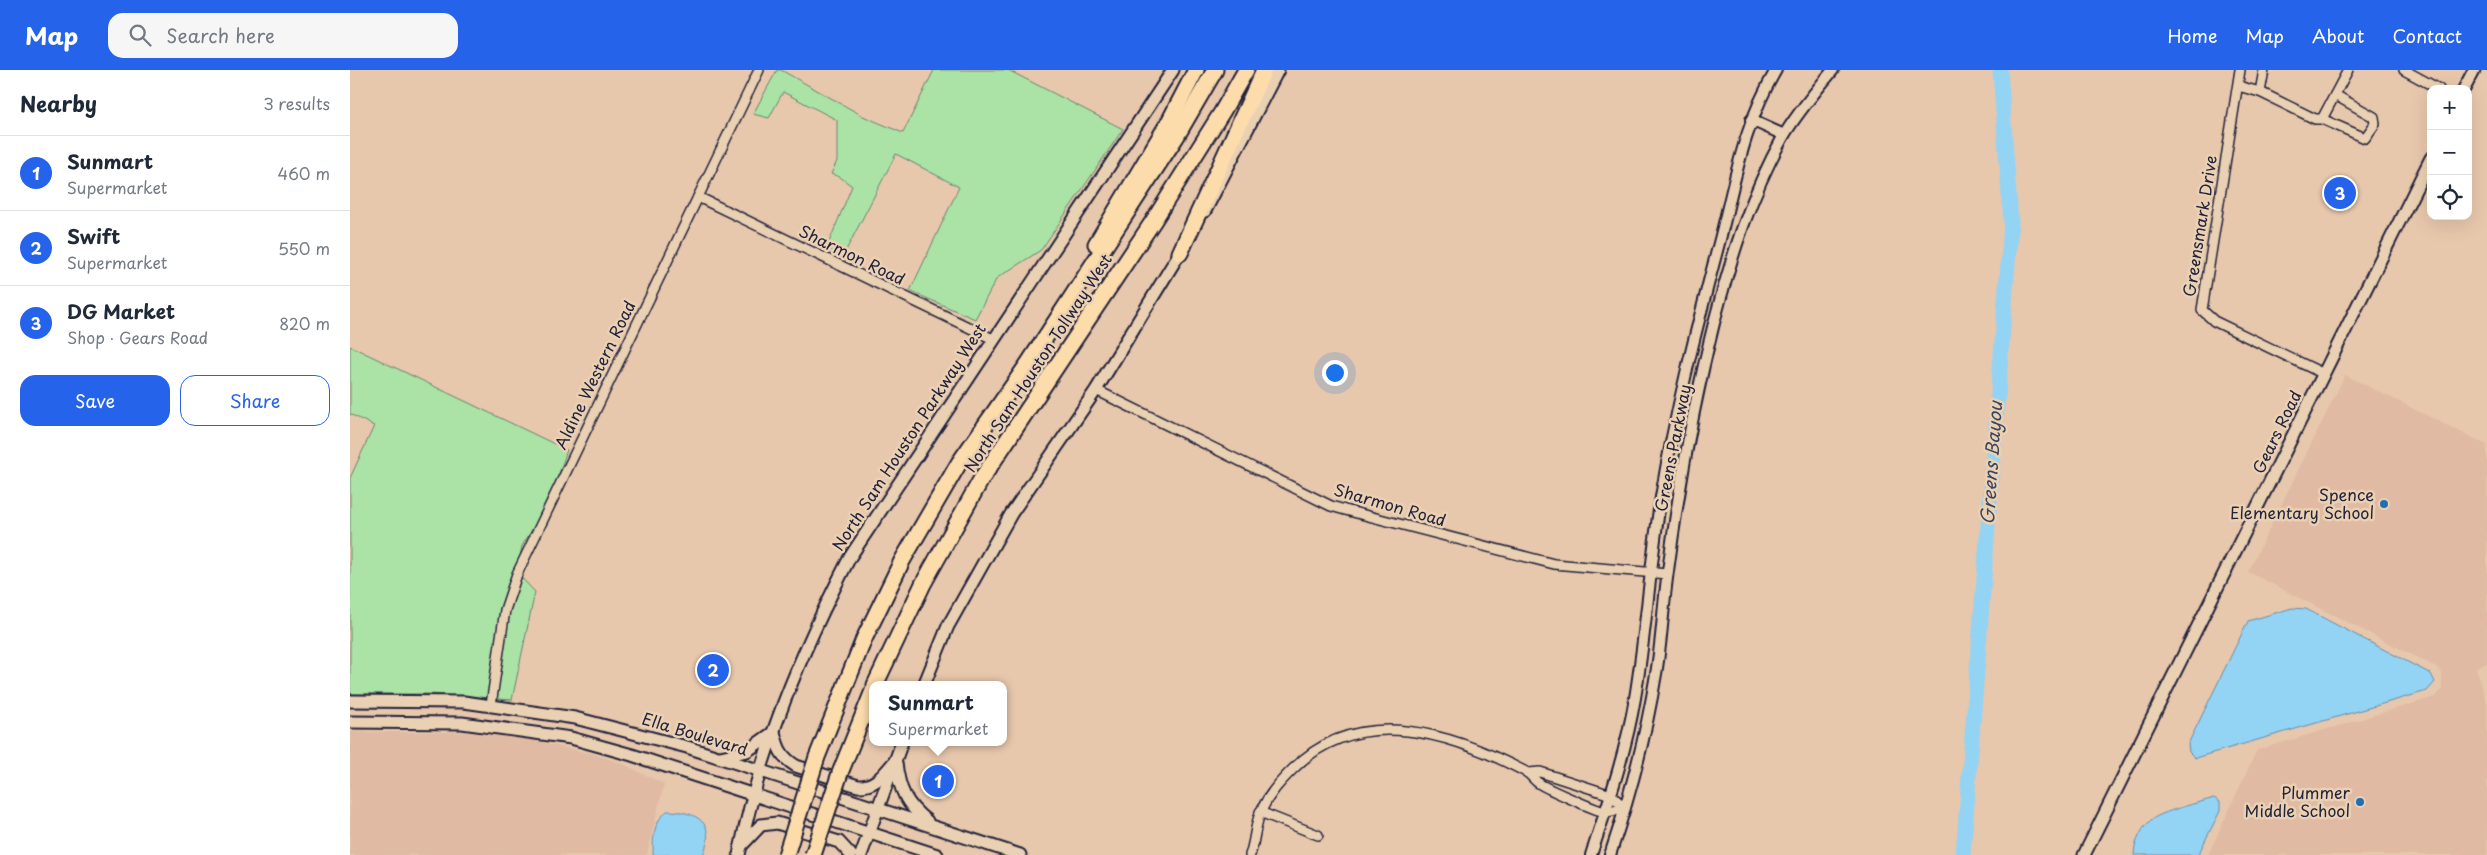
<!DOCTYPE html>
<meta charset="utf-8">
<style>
body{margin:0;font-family:"Playpen Sans",sans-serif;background:#f6f6f7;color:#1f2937}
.controls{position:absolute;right:15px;top:15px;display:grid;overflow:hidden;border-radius:10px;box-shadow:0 5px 20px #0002}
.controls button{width:45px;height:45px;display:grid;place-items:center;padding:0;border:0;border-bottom:1px solid #e0e1e3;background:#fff;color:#1f2937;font:25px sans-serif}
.you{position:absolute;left:984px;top:302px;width:18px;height:18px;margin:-12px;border:4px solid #fff;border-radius:50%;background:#1a73e8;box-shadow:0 0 0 8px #1a73e833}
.badge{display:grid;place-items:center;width:32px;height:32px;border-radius:50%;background:#2563eb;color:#fff;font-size:16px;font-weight:700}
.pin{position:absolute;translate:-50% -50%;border:2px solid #fff;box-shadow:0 1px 5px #0006}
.popup{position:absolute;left:519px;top:611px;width:138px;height:65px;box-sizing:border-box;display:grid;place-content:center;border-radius:10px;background:#fff;filter:drop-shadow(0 1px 4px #0005);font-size:16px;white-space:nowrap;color:#747a83}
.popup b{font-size:19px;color:#1f2937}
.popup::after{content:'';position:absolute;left:50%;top:100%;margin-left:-10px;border:10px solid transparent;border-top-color:#fff}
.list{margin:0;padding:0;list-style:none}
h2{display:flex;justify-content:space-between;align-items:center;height:65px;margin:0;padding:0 20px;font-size:21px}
h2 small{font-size:16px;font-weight:400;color:#747a83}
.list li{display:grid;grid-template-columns:32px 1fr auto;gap:15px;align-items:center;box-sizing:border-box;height:75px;padding:0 20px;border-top:1px solid #e0e1e3}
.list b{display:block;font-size:19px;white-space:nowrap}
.list p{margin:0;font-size:16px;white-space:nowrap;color:#747a83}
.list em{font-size:16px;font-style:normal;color:#747a83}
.actions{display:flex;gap:10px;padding:15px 20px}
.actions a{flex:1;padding:11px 0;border:1px solid #2563eb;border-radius:15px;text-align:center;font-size:18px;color:#2563eb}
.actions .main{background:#2563eb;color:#fff}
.icon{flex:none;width:28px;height:28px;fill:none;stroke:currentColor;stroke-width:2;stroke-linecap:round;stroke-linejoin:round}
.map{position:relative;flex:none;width:2137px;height:785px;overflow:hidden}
header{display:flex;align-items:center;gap:30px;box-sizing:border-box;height:70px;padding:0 25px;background:#2563eb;color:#fff}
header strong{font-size:24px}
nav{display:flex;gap:28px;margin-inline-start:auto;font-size:18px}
.search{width:350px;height:45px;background:#f6f6f7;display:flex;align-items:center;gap:12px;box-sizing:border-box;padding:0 18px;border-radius:15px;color:#747a83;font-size:19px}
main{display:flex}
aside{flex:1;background:#fff}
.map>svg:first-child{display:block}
.built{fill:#e0baa3}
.green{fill:#abe2a5;stroke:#668270}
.water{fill:#93d3f4;stroke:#668caa}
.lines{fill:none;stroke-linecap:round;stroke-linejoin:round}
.river{stroke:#93d3f4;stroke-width:15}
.minor-casing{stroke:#22223b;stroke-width:12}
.tertiary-casing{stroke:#22223b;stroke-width:14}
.secondary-casing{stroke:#22223b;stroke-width:15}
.motorway-casing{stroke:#22223b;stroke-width:19}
.minor{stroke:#ebd1b3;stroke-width:9}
.tertiary{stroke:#ebd1b3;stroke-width:10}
.secondary{stroke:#ebd1b3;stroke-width:11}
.motorway{stroke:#fddcac;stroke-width:15}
.motorway-bridge-casing{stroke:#22223b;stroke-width:19;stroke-linecap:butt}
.motorway-bridge{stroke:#fddcac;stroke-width:15}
.poi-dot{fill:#1f6fb2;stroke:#ebd1b3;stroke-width:2}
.labels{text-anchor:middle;stroke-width:5;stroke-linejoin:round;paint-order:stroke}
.street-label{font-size:16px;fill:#22223b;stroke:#ebd1b3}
.poi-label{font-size:16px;fill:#22223b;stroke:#ebd1b3;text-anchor:end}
.water-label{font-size:18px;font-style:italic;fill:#394560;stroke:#ebd1b3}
</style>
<header>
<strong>Map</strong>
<div class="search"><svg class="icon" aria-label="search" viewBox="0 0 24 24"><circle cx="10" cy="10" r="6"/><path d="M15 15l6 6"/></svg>Search here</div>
<nav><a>Home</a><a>Map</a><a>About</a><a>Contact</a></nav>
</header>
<main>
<aside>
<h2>Nearby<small>3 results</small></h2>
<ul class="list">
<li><span class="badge">1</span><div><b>Sunmart</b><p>Supermarket</p></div><em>460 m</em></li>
<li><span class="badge">2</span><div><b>Swift</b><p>Supermarket</p></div><em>550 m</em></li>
<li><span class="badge">3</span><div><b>DG Market</b><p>Shop · Gears Road</p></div><em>820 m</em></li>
</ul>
<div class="actions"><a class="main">Save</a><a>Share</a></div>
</aside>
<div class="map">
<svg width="2137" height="785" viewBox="0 0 2137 785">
<rect width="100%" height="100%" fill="#e8c8ad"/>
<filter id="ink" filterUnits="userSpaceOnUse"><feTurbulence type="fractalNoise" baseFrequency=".02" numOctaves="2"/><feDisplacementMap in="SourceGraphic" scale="10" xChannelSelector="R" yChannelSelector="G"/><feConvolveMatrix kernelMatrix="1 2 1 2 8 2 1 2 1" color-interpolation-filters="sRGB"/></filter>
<g filter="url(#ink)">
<g class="built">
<polygon points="1995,305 2137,375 2137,593 2126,597 2137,634 2137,785 1858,785 1907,680 2085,627 2092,619 2092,603 2086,597 1898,502"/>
<polygon points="0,662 118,662 175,669 244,684 271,693 314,714 297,785 0,785"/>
</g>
<g class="green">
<polygon points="427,0 431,0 513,46 553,63 584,0 658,0 773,59 691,180 647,208 625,249 560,221 609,117 546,84 492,188 477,177 502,116 490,107 481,104 487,91 487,50 433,22 419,48 403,44"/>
<polygon points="0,276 217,380 201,429 172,476 167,503 185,522 162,630 81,624 0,624 0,408 24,356 0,344"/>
</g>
<g class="water">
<polygon points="1942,538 1956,539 2081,604 2085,612 2077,621 1845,688 1839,682 1838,674 1898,551"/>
<path d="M1864,728l6,4v9l-22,44h-64c0,-12 9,-31 20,-37 13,-8 44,-15 60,-20z"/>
<path d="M317,741c30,0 50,12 36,44h-50c0,-17 0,-33 14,-44z"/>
</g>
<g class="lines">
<polyline class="river" points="1613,785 1661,153 1650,0"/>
<g class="minor-casing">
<g id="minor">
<polyline points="1890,0 1852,240 1864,251 1974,304"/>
<polyline points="2054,0 2089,19"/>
<polyline points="1888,16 1910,22 1914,0"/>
<polyline points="1910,22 1965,49 1972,49 1998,0"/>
<polyline points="1972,49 2015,68 2025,54 2024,47 1985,25"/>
<polyline points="348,127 643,269"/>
<polyline points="746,320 981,436 995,440 1204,494 1317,504"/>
<polyline points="141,635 155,540 167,504 409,0"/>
<polyline points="1179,703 1190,702 1261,725 1275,738"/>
<polyline points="910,742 968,765"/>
<path d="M900,785c5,-14 5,-31 11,-44 8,-17 19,-29 32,-42 67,-67 161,-35 233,3 6,3 8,9 14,12 8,5 59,28 66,28 6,0 13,-3 19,-4"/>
</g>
</g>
<g class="tertiary-casing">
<g id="tertiary">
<polyline points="1401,50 1434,65"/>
<path d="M1241,785c17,-51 35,-103 44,-157 11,-66 15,-134 26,-201 14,-85 35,-167 57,-250 17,-64 24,-119 58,-177"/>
<path d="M1260,785c20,-59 36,-119 46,-181 6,-34 7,-69 12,-103 11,-85 26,-169 47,-252 17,-64 36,-125 68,-182 14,-24 33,-46 50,-67"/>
</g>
</g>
<g class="secondary-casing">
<g id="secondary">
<polyline points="2114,19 2124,0"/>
<polyline points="855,141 928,0"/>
<polyline points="574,615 598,556 661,444 746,320 834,176"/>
<polyline points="0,631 114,632 225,648 337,677 670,785"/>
<polyline points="0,652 112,653 221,668 282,685 587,785"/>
<path d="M424,662c4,16 7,25 22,34l62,20c18,1 26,-13 37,-25"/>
<polyline points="370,687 397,681 424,662"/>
<path d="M546,693c3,26 10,42 31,58"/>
<polyline points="391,776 411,755 427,753 489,772 501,785"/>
<path d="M389,785c21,-105 62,-203 111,-298l323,-487"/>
<polyline points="511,785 552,672"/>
<polyline points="1734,785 2081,88"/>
</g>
</g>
<g class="motorway-casing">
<g id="motorway">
<polyline points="746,174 820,50 846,0"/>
<polyline points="830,183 914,0"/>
<polyline points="514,569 552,491 609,393 678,294 826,67 865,0"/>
<polyline points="525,615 573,514 632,408 804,150 872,42 896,0"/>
</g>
</g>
<use href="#minor" class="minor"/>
<use href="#tertiary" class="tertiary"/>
<use href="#secondary" class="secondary"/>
<use href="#motorway" class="motorway"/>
<g class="motorway-bridge-casing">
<g id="motorway-bridge">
<polyline points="436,785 467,687 514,569"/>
<polyline points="463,785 490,703 523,621"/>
</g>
</g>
<use href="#motorway-bridge" class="motorway-bridge"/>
</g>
</g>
<g class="poi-dot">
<circle cx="2034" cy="434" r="5"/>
<circle cx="2010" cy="732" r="5"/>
</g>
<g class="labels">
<g class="street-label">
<text transform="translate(1850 156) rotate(-81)" y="6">Greensmark Drive</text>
<text transform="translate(502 185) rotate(26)" y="6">Sharmon Road</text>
<text transform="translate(688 293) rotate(-57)" y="6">North Sam Houston Tollway West</text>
<text transform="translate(245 305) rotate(-64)" y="6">Aldine Western Road</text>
<text transform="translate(1927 362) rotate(-64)" y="6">Gears Road</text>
<text transform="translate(559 367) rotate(-57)" y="6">North Sam Houston Parkway West</text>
<text transform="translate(1323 378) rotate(-79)" y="6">Greens Parkway</text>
<text transform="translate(1040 435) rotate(16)" y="6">Sharmon Road</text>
<text transform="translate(345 664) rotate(17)" y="6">Ella Boulevard</text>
</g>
<g class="poi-label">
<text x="2024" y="431">Spence<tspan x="2024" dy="18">Elementary School</tspan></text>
<text x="2000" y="729">Plummer<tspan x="2000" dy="18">Middle School</tspan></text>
</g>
<g class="water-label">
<text transform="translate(1642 393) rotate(-86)" y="6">Greens Bayou</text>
</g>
</g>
</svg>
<div class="controls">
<button>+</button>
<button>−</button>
<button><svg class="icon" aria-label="locate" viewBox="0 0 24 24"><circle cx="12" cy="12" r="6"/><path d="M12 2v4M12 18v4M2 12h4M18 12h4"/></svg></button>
</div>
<div class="you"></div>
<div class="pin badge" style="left:588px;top:711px">1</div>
<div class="popup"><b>Sunmart</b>Supermarket</div>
<div class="pin badge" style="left:363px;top:600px">2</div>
<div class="pin badge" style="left:1990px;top:123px">3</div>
</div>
</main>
